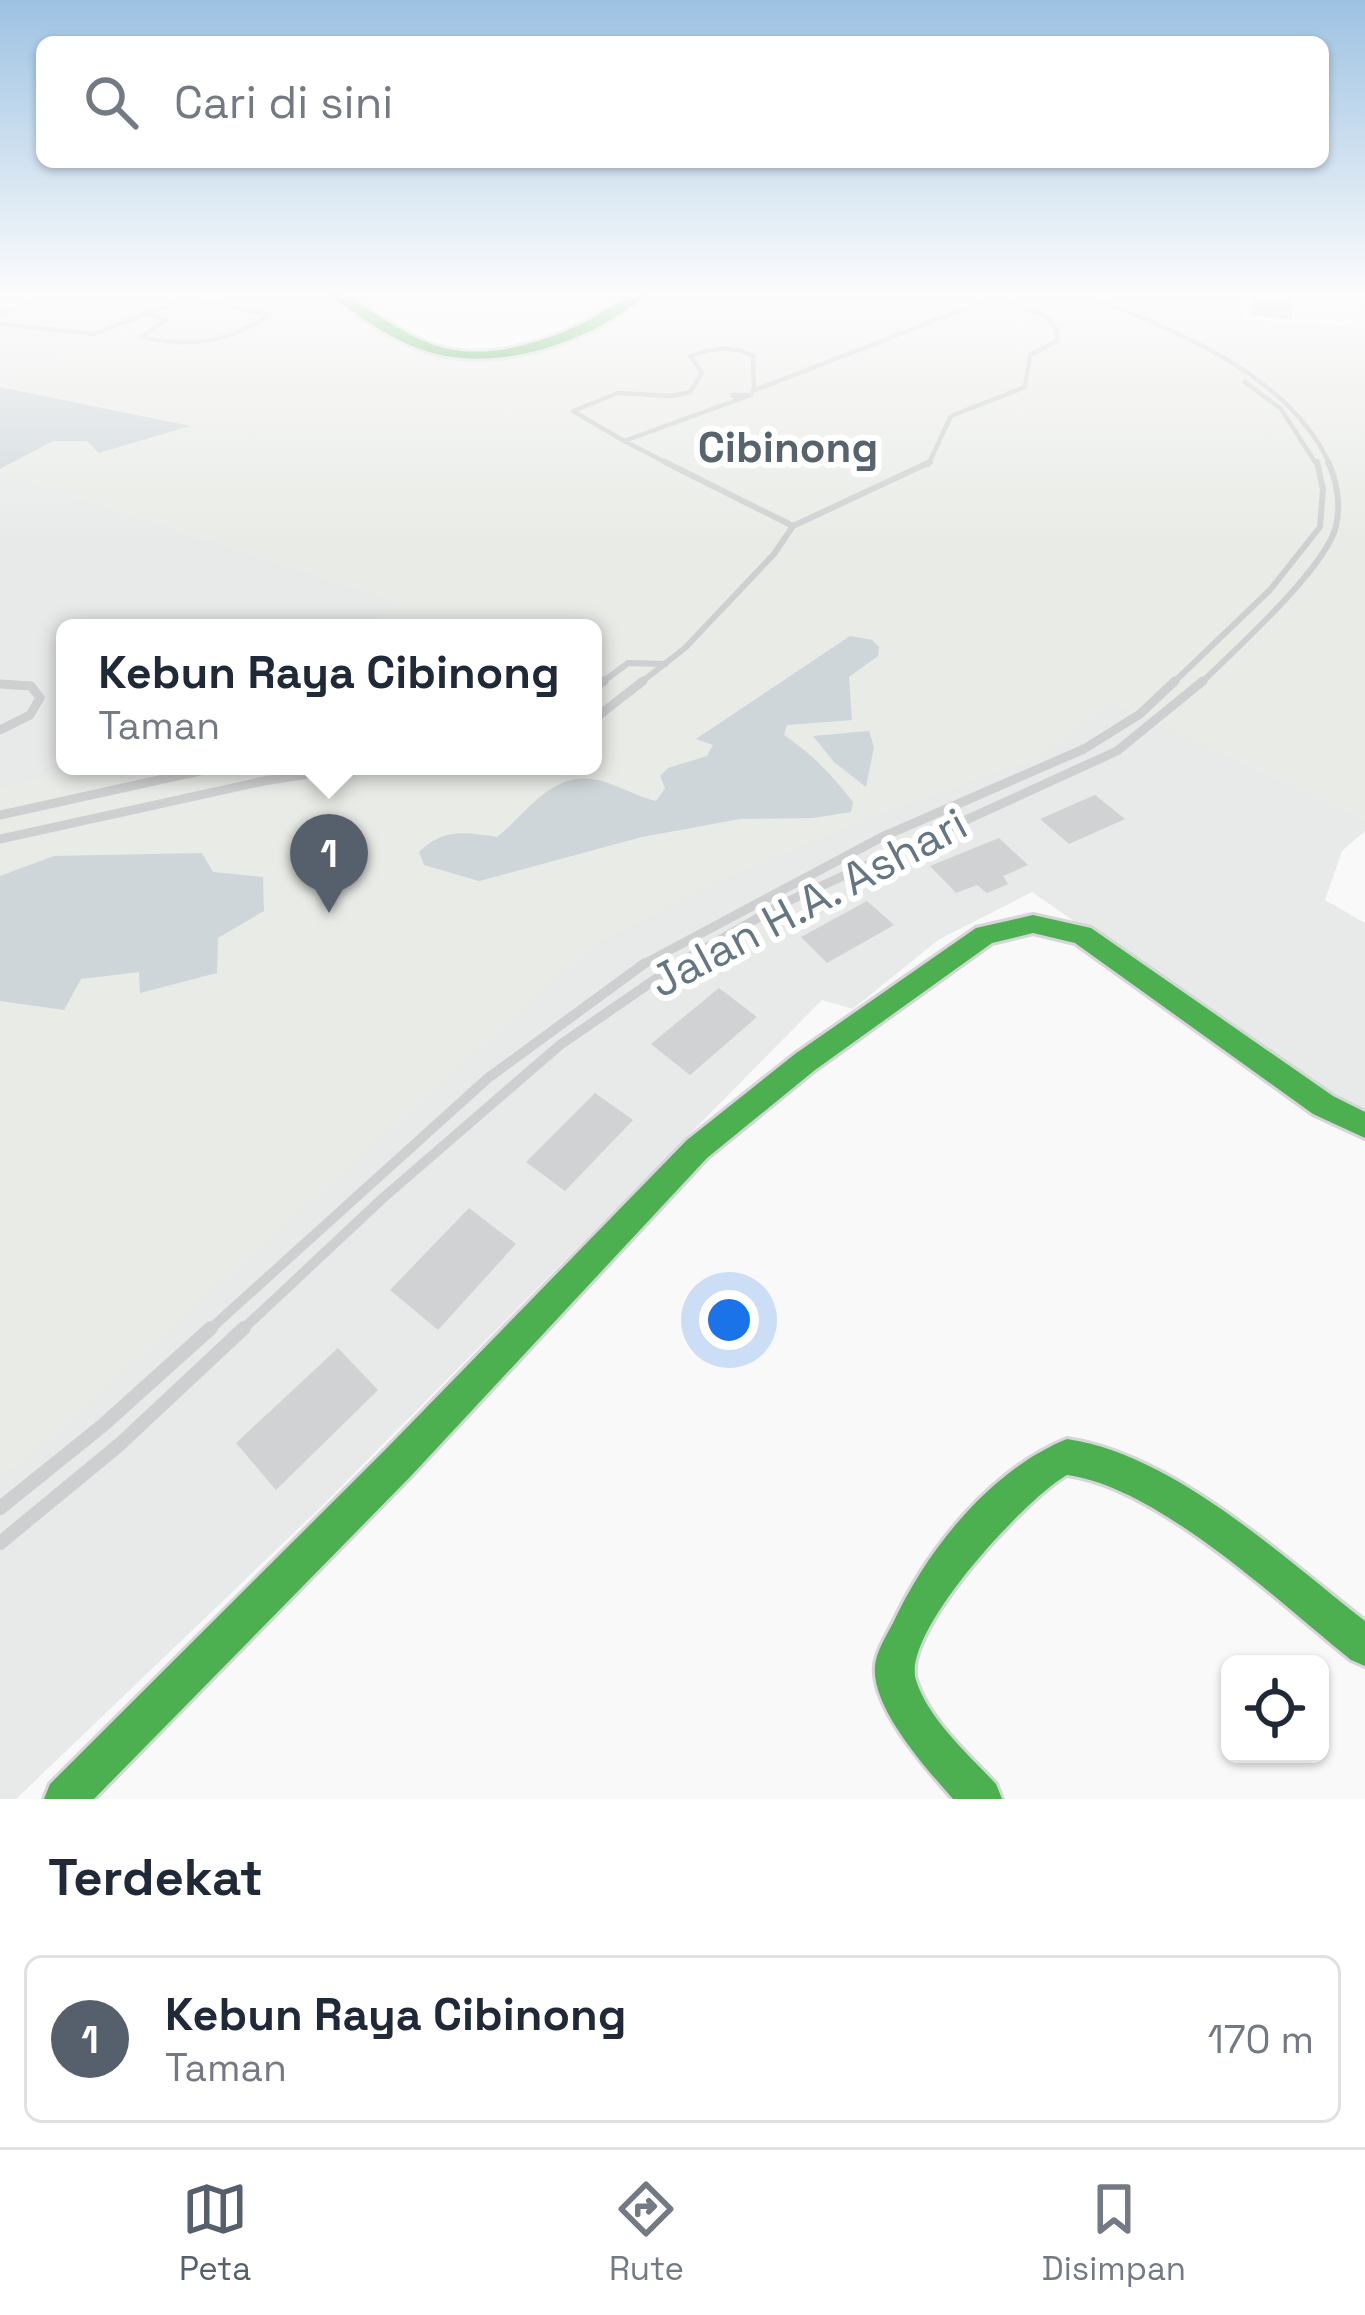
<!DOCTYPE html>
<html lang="id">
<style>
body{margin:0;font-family:"Space Grotesk",sans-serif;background:#f2f2f3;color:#1f2937}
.controls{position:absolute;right:36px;bottom:36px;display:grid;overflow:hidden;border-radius:18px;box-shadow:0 3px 9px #0004}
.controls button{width:108px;height:108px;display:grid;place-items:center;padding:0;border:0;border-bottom:3px solid #e0e1e3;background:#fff;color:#1f2937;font:60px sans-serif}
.you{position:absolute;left:729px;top:1320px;width:42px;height:42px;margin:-30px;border:9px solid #fff;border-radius:50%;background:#1a73e8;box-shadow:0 0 0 18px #1a73e833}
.badge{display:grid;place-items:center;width:78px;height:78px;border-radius:50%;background:#56606c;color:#fff;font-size:39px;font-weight:700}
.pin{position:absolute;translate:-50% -99px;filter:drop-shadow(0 3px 6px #0008)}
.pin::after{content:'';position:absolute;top:63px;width:42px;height:36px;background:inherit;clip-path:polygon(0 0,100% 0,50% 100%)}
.popup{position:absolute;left:56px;top:619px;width:546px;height:156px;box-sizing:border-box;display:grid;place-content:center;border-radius:18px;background:#fff;filter:drop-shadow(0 3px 9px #0005);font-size:39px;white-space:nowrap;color:#747a83}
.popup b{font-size:45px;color:#1f2937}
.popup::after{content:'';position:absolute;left:50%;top:100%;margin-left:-24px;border:24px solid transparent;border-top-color:#fff}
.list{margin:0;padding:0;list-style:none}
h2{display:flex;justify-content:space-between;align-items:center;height:156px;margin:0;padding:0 48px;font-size:51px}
h2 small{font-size:39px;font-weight:400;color:#747a83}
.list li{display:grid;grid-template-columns:78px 1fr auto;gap:36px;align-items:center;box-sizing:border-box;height:168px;margin:0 24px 24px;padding:0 24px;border:3px solid #e0e1e3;border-radius:18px}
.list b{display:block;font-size:45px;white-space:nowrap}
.list p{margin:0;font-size:39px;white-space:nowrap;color:#747a83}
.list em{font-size:39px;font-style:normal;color:#747a83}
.icon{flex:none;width:66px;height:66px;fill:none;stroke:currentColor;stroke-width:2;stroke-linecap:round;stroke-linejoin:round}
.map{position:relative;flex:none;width:1365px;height:1799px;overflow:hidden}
.search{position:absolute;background:#fff;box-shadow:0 3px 9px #0004;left:36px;right:36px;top:36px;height:132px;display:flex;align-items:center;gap:30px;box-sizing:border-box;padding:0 42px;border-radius:18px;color:#747a83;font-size:45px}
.sheet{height:348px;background:#fff}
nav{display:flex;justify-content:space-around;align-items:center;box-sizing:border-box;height:168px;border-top:3px solid #e0e1e3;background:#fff;font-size:33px;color:#747a83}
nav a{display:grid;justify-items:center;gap:6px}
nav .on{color:#56606c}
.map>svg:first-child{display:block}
.built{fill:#e8e9e9;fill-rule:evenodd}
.green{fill:#e8ebe6}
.water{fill:#ced6d9}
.building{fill:#d0d2d3}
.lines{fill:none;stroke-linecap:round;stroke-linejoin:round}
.fast-casing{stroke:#d5d6d7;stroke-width:6}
.lane-far4{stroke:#cecfd0;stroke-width:4.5}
.lane-far3{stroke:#cecfd0;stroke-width:6}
.lane-far2{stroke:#cecfd0;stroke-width:9}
.lane-far1{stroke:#cecfd0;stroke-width:10}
.lane{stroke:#cecfd0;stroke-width:14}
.street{fill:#cecfd0;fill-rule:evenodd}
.fast{fill:#4caf50;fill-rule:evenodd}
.labels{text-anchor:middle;stroke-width:12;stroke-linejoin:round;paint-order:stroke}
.far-quarter-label{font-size:42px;font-weight:bold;fill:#57646e;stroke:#fff}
.street-label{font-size:45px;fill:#657683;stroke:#fff}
</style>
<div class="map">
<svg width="1365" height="1799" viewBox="0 0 1365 1799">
<rect width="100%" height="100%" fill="#f9f9f9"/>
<path class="built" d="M0,293h319l93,56 39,11 39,-1 82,-20 35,-14 42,-32h589l-4,4 9,22 122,9v503l-23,20 -17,49 40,23v199l-333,-230 -94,48 -85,69 -31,-9 -498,504 -308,295h-16zM65,628h528v138h-528z"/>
<path class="green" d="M649,293h589l-4,4 9,22 122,9v493l-254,-118 -76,57 -140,48 -173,72 -129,65 -568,516 -25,14v-687l88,-22h505v-138h-229l33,-25 -397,-130v-95l118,-46 91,22 116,-58c32,19 69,52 105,61 68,18 167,-22 219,-64z"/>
<g class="water">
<polygon points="0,387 190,426 99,453 87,441 53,441 0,469"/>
<path d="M850,636l22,4 7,7 -1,9 -29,21 3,43 -65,5 -3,10c28,19 48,40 69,67l-2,10 -38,6 -73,1 -98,18 -163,44 -55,-16 -5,-13c24,-24 46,-20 78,-15 28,-22 53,-64 95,-58 21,3 43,17 64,22l9,-13 -5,-12 8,-8 39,-12 6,-11 -17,-6z"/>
<polygon points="869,731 874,747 866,787 834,762 813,736"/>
<polygon points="202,853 213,872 263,877 264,911 218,938 217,973 140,993 139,972 81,979 64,1010 0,1001 0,876 54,856"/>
</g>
<g class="building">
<polygon points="1252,293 1292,293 1292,320 1251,315"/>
<polygon points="1095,795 1125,819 1069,844 1040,819"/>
<polygon points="999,838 1028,865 1003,876 1008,884 987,893 977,885 956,893 930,866"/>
<polygon points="867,901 894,925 827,963 801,937"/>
<polygon points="719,988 757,1017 690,1075 651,1044"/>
<polygon points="595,1093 633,1120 565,1191 526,1162"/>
<polygon points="469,1208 516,1244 438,1330 390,1290"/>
<polygon points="338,1348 378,1390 276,1490 236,1443"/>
</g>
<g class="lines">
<g class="fast-casing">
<g id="fast">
<path d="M327,293h15c30,17 57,39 89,51 49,18 106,1 152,-21 21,-10 42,-30 66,-30 -53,45 -138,77 -208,62 -40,-8 -82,-38 -114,-62z"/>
<polygon points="1033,915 1091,928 1333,1096 1365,1112 1365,1138 1313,1114 1075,943 1033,933 992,943 815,1070 707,1158 410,1477 94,1799 44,1799 50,1784 384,1451 687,1140 795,1054 976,928"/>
<path d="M1067,1439c106,15 216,118 298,182v45l-14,-6c-72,-58 -193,-173 -284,-185 -41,23 -166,157 -151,205 12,39 53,75 80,104l6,15h-49c-26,-30 -82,-91 -78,-133 1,-14 11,-30 18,-43 34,-73 97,-153 174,-184z"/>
</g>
</g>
<g class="lane-far4">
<path d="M1078,293c89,34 210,78 252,172"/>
<path d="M187,298l83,17c-44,28 -78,33 -129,22l26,-17 -22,-6z"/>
<polyline points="0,314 51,293"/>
<polyline points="0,324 94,334 145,314"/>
<polyline points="1245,382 1281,409 1317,465"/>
<polyline points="753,391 1005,293"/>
<path d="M624,441l-51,-30 45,-18 54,3 18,-4 12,-19 -12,-17c22,-8 42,-11 63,0l1,34"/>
<polyline points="671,465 624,441 751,395 732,395 736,398"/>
<polyline points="928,465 951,416 1025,387 1030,355 1057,341 1057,330 1044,315 996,297"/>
</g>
<g class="lane-far3">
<polyline points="665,462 793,526"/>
<polyline points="600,684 628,663 665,664"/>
<polyline points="639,684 685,648 774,554 793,526 930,462"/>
<polyline points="1172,684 1270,590 1320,527 1323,489 1317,462"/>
<path d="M1200,684c33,-32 127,-117 136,-158 5,-21 1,-45 -8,-64"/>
</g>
<g class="lane-far2">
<polyline points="0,684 31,686 40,698 30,715 0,730"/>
<polyline points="593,689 604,681"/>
<polyline points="593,720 643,681"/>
<polyline points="0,815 222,766"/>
<polyline points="0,839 264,781 358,766"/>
<polyline points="640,966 882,837 1084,749 1140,714 1175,681"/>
<polyline points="674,966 784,903 1117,751 1203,681"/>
</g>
<g class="lane-far1">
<polyline points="208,1331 488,1078 645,963"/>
<polyline points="241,1331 383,1198 560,1045 679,963"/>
</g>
<g class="lane">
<polyline points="0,1508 102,1426 211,1328"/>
<polyline points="0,1543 119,1445 244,1328"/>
</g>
<polygon class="street" points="1360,293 1365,293 1365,295 1361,295"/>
<use href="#fast" class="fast"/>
</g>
<linearGradient id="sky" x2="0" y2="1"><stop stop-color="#9dc2e2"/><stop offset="0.54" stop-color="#fcfcfc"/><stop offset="1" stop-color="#fcfcfc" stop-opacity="0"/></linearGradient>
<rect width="1365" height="545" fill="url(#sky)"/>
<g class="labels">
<g class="far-quarter-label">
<text x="788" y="462">Cibinong</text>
</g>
<g class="street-label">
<text transform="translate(808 902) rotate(-28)" y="16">Jalan H.A. Ashari</text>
</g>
</g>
</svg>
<div class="controls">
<button><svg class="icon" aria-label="locate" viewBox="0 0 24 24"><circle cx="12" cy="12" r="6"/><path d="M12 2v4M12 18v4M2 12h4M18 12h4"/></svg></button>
</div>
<div class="you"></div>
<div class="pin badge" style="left:329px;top:913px">1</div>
<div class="popup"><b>Kebun Raya Cibinong</b>Taman</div>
<div class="search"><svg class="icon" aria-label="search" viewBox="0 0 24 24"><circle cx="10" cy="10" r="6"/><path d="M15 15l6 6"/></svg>Cari di sini</div>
</div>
<section class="sheet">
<h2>Terdekat<small></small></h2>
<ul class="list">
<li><span class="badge">1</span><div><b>Kebun Raya Cibinong</b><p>Taman</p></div><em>170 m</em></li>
</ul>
</section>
<nav>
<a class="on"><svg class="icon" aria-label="map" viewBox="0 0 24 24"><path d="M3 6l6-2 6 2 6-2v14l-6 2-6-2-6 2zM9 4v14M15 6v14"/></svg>Peta</a>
<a><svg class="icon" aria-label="directions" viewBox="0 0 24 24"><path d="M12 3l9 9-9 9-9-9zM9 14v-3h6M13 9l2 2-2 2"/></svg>Rute</a>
<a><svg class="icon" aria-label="saved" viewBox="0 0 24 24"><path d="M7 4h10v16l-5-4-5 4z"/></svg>Disimpan</a>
</nav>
